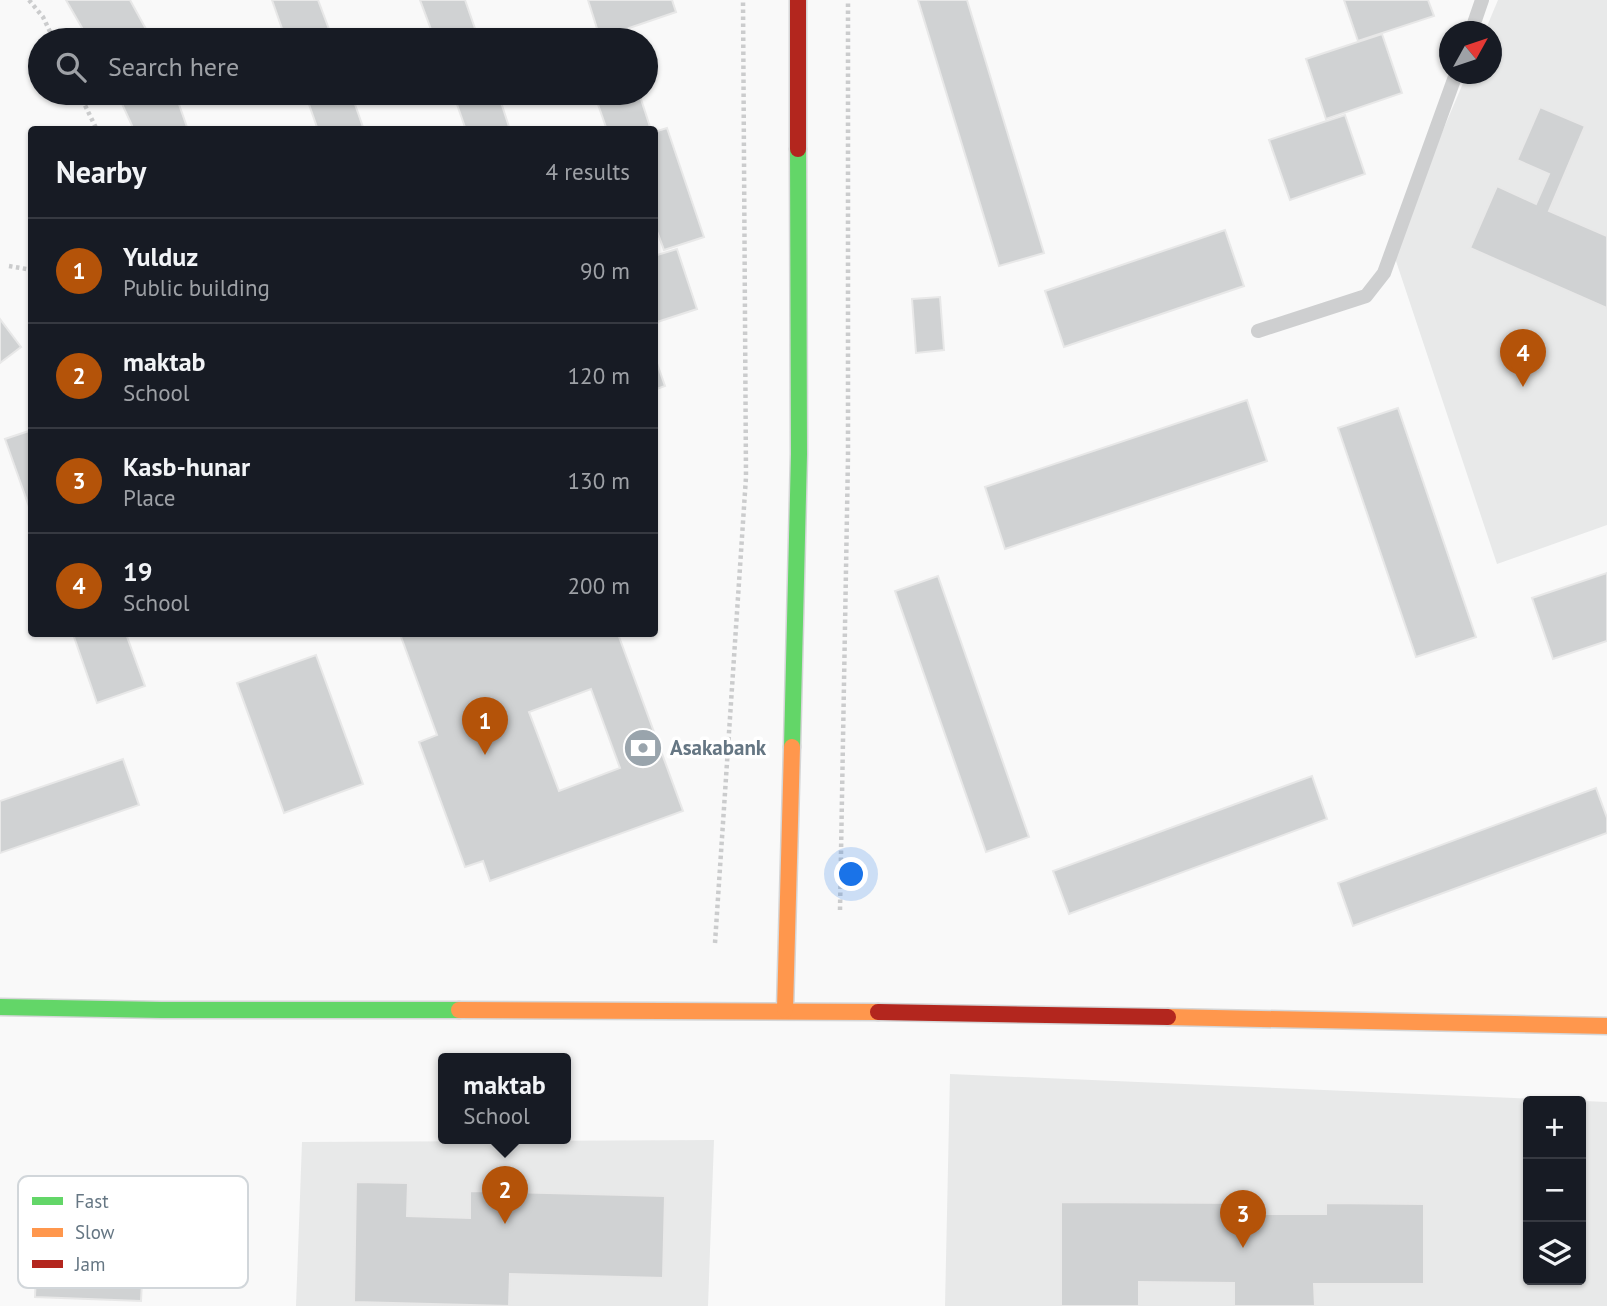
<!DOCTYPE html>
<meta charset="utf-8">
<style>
body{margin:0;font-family:"PT Sans",sans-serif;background:#20242c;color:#f1f3f6}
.controls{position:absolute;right:21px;bottom:21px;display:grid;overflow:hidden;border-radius:7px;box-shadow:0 2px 5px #0004}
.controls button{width:63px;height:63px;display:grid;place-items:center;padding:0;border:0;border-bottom:2px solid #363941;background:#171b24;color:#f1f3f6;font:35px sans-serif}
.compass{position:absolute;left:1439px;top:21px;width:63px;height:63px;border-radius:50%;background:#171b24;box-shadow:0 2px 5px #0004;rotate:50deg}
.you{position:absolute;left:852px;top:875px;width:24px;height:24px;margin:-18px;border:5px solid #fff;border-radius:50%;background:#1a73e8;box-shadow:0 0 0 10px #1a73e833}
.badge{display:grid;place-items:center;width:46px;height:46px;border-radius:50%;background:#b45309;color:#fff;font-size:23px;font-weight:700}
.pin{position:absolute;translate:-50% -58px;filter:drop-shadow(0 2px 4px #0008)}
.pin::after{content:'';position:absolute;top:37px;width:24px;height:21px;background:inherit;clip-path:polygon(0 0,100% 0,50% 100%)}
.popup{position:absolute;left:438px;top:1053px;width:133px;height:91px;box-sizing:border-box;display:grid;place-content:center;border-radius:7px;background:#171b24;filter:drop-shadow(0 2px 5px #0005);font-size:23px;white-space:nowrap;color:#9ea1a6}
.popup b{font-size:26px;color:#f1f3f6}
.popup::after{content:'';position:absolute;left:50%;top:100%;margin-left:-14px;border:14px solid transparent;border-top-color:#171b24}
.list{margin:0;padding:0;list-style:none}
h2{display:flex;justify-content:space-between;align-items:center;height:91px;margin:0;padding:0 28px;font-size:30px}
h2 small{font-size:23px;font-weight:400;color:#9ea1a6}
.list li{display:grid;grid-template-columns:46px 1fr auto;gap:21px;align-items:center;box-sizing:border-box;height:105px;padding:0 28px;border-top:2px solid #363941}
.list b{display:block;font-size:26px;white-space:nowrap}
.list p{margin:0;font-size:23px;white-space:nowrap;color:#9ea1a6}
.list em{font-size:23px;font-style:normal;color:#9ea1a6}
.icon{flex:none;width:38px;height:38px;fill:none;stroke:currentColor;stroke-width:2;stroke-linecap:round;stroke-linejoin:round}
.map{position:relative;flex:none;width:1607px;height:1306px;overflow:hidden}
.search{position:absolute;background:#171b24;box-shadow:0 2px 5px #0004;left:28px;top:28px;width:630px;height:77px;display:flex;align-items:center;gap:18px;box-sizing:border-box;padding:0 24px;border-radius:38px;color:#9ea1a6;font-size:26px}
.panel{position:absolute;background:#171b24;box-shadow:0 2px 5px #0004;left:28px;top:126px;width:630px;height:511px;border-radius:7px}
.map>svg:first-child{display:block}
.built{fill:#e8e9e9;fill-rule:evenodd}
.building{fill:#d0d2d3;stroke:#e8e8e8;stroke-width:2;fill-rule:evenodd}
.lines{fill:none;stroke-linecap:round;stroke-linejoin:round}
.fast-casing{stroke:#d5d6d7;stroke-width:19}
.slow-casing{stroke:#d5d6d7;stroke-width:19}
.jam-casing{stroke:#d5d6d7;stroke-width:19}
.path{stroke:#cbcccd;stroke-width:4.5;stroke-dasharray:3.5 3.5;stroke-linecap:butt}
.lane{stroke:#cecfd0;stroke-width:14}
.fast{stroke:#63d668;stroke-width:16}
.slow{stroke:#ff974d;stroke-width:16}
.jam{stroke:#b3261e;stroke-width:16}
.labels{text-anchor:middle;stroke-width:7;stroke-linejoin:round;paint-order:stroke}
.poi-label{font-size:21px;font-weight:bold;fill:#657683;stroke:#fff;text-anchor:start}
.key{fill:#fff;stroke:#d1d6da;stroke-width:2}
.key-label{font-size:19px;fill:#657683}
</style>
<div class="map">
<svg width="1607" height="1306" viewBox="0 0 1607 1306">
<rect width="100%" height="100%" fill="#f9f9f9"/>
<g class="built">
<polygon points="1498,0 1607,0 1607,525 1497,564 1392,249 1467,74 1492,74 1492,32 1485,31"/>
<path d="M950,1074l657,28v204h-662zM1528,1101h53v179h-53z"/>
<polygon points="714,1140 708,1306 296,1306 302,1142"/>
</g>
<g class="building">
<polygon points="66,0 130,0 152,40 89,40"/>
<polygon points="272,0 318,0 333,40 286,40"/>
<polygon points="420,0 465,0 479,40 435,40"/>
<polygon points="588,0 672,0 676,12 600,38"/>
<polygon points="918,0 967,0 1044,253 999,266"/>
<polygon points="1344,0 1428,0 1434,16 1358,41"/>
<polygon points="619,33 621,40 598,40"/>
<polygon points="1382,34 1402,93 1326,119 1306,59"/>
<polygon points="117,93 175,93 188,130 134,130"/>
<polygon points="305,93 351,93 364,130 318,130"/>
<polygon points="453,93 498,93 510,130 466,130"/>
<polygon points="594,93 639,93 651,130 607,130"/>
<polygon points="1540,107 1585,126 1549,211 1607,236 1607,308 1470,248 1497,186 1536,204 1549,174 1517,160"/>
<polygon points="1345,115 1365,174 1290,200 1269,140"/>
<polygon points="667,128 704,237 664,250 654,223 654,132"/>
<polygon points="1225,230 1244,286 1064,347 1045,291"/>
<polygon points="677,249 697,309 654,323 654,256"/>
<polygon points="940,297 944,350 916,353 912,299"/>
<polygon points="0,319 21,347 0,363"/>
<polygon points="654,355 665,386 654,390"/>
<polygon points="1247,400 1267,461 1005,549 985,487"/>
<polygon points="1398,408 1476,637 1416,657 1338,428"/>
<polygon points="32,430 32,515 5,439"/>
<polygon points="1607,573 1607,641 1553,659 1532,598"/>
<polygon points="938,576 1029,837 986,852 895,591"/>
<polygon points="73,634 126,634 145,686 97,703"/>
<path d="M400,634h218l65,177 -193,70 -7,-20 -18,6 -46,-125 18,-7zM591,689l29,79 -61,23 -30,-79z"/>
<polygon points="316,655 363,784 284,813 237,683"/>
<polygon points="123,759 139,805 0,853 0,801"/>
<polygon points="1312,776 1327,819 1069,914 1053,871"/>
<polygon points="1596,788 1607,818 1607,833 1353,926 1338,883"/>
<polygon points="356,1182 408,1183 407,1216 470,1218 470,1191 665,1196 663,1278 510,1274 509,1306 354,1302"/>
<polygon points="51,1197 129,1200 127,1244 144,1245 141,1301 35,1297 37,1245 49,1245"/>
<polygon points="1061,1202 1250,1203 1249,1214 1326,1214 1326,1203 1424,1204 1424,1284 1314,1284 1315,1306 1234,1306 1234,1283 1139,1282 1139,1306 1061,1306"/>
</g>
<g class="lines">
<g class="fast-casing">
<g id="fast">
<polyline points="792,747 799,454 798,149"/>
<polyline points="0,1007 161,1010 459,1010"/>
</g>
</g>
<g class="slow-casing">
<g id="slow">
<polyline points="459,1010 878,1012"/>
<polyline points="785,1010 792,747"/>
<polyline points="1168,1017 1607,1026"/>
</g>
</g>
<g class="jam-casing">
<g id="jam">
<polyline points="798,0 798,149"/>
<polyline points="878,1012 1168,1017"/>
</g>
</g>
<g class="path">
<polyline points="29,0 43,17 54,40"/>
<polyline points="79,93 97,130"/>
<polyline points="9,266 32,270"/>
<polyline points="840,910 848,456 848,0"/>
<polyline points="715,943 746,477 743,0"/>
</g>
<g class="lane">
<polyline points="1471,32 1482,0"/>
<polyline points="1258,331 1366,296 1384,273 1456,74"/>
</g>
<use href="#fast" class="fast"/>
<use href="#slow" class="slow"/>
<use href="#jam" class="jam"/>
</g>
<defs>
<g id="bank-disc" transform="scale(2.0125)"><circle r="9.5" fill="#99a4ac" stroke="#fff"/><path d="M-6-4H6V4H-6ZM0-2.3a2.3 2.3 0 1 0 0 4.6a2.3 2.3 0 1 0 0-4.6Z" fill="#fff"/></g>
</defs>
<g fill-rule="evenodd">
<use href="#bank-disc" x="643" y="748"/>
</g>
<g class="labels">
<g class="poi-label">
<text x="670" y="755">Asakabank</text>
</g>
</g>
<rect x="18" y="1176" width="230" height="112" rx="10" class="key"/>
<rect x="32" y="1197" width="31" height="8" fill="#63d668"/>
<rect x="32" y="1228" width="31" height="9" fill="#ff974d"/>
<rect x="32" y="1260" width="31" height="8" fill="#b3261e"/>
<g class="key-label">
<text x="75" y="1208">Fast</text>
<text x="75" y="1239">Slow</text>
<text x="75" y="1271">Jam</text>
</g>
</svg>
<div class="controls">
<button>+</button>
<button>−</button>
<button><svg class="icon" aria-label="layers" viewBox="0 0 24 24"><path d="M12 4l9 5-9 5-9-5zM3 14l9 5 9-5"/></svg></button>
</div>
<svg class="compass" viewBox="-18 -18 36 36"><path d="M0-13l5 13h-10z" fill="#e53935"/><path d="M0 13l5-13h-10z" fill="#9ea1a6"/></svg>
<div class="you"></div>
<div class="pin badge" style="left:485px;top:755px">1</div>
<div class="pin badge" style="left:505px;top:1224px">2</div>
<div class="popup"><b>maktab</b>School</div>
<div class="pin badge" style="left:1243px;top:1248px">3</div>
<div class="pin badge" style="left:1523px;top:387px">4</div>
<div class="search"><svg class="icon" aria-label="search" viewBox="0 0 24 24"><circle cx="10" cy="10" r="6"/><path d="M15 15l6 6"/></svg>Search here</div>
<section class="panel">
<h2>Nearby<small>4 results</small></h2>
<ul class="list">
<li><span class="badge">1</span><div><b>Yulduz</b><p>Public building</p></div><em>90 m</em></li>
<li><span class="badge">2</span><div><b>maktab</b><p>School</p></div><em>120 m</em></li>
<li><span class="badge">3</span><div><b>Kasb-hunar</b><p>Place</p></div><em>130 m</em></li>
<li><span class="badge">4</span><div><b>19</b><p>School</p></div><em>200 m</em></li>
</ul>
</section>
</div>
